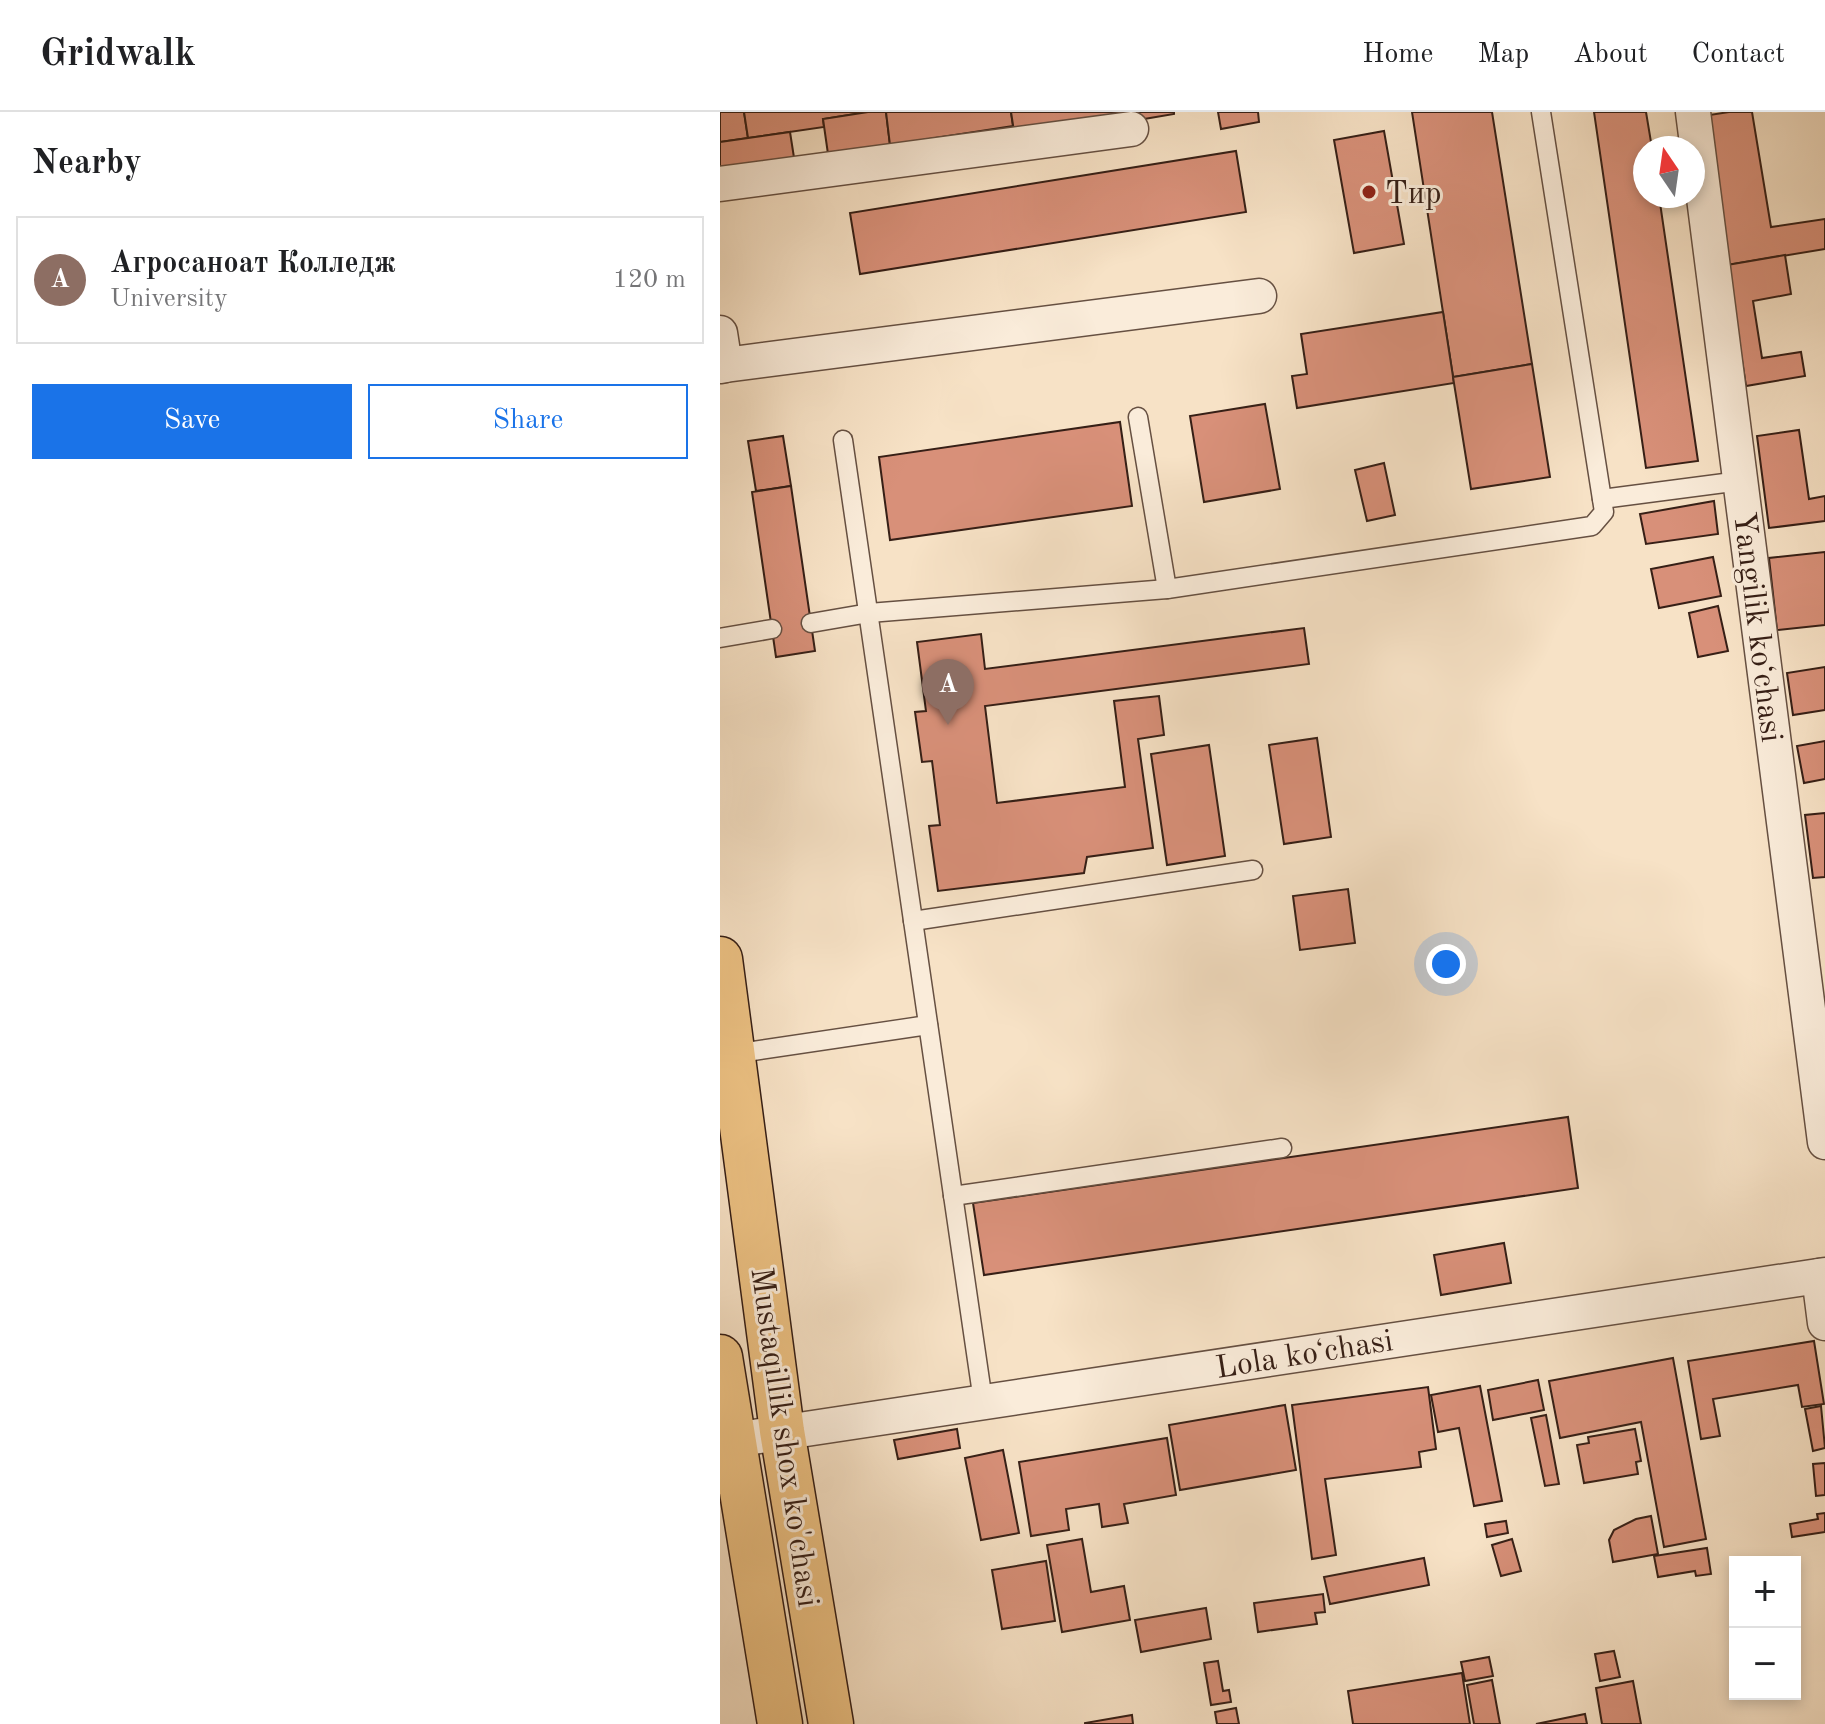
<!DOCTYPE html>
<meta charset="utf-8">
<style>
body{margin:0;font-family:"Old Standard TT",serif;background:#f6f6f6;color:#202124}
.controls{position:absolute;right:24px;bottom:24px;display:grid;overflow:hidden;border-radius:0px;box-shadow:0 4px 12px #0003}
.controls button{width:72px;height:72px;display:grid;place-items:center;padding:0;border:0;border-bottom:2px solid #e0e0e0;background:#fff;color:#202124;font:40px sans-serif}
.compass{position:absolute;left:913px;top:24px;width:72px;height:72px;border-radius:50%;background:#fff;box-shadow:0 4px 12px #0003;rotate:347deg}
.you{position:absolute;left:726px;top:852px;width:28px;height:28px;margin:-20px;border:6px solid #fff;border-radius:50%;background:#1a73e8;box-shadow:0 0 0 12px #1a73e833}
.badge{display:grid;place-items:center;width:52px;height:52px;border-radius:50%;background:#1a73e8;color:#fff;font-size:26px;font-weight:700}
.pin{position:absolute;translate:-50% -66px;filter:drop-shadow(0 2px 4px #0008)}
.pin::after{content:'';position:absolute;top:42px;width:28px;height:24px;background:inherit;clip-path:polygon(0 0,100% 0,50% 100%)}
.list{margin:0;padding:0;list-style:none}
h2{display:flex;justify-content:space-between;align-items:center;height:104px;margin:0;padding:0 32px;font-size:34px}
h2 small{font-size:26px;font-weight:400;color:#757577}
.list li{display:grid;grid-template-columns:52px 1fr auto;gap:24px;align-items:center;box-sizing:border-box;height:128px;margin:0 16px 16px;padding:0 16px;border:2px solid #e0e0e0;border-radius:0px}
.list b{display:block;font-size:30px;white-space:nowrap}
.list p{margin:0;font-size:26px;white-space:nowrap;color:#757577}
.list em{font-size:26px;font-style:normal;color:#757577}
.actions{display:flex;gap:16px;padding:24px 32px}
.actions a{flex:1;padding:18px 0;border:2px solid #1a73e8;border-radius:0px;text-align:center;font-size:28px;color:#1a73e8}
.actions .main{background:#1a73e8;color:#fff}
.map{position:relative;flex:none;width:1105px;height:1612px;overflow:hidden}
header{display:flex;align-items:center;gap:48px;box-sizing:border-box;height:112px;padding:0 40px;background:#fff;border-bottom:2px solid #e0e0e0}
header strong{font-size:38px}
nav{display:flex;gap:44px;margin-inline-start:auto;font-size:28px}
main{display:flex}
aside{flex:1;background:#fff}
.map>svg:first-child{display:block}
.building{fill:#d89079;stroke:#361f16;stroke-width:2}
.lines{fill:none;stroke-linecap:round;stroke-linejoin:round}
.service-casing{stroke:#665042;stroke-width:21}
.minor-casing{stroke:#665042;stroke-width:37}
.primary-casing{stroke:#361f16;stroke-width:47}
.service{stroke:#faecda;stroke-width:18}
.minor{stroke:#faecda;stroke-width:34}
.primary{stroke:#ecc183;stroke-width:44}
.poi-dot{fill:#8f2418;stroke:#faecda;stroke-width:3}
.labels{text-anchor:middle;stroke-width:6;stroke-linejoin:round;paint-order:stroke}
.poi-label{font-size:32px;fill:#361f16;stroke:#faecda;text-anchor:start}
.street-label{font-size:32px;fill:#361f16;stroke:#faecda}
</style>
<header>
<strong>Gridwalk</strong>
<nav><a>Home</a><a>Map</a><a>About</a><a>Contact</a></nav>
</header>
<main>
<aside>
<h2>Nearby<small></small></h2>
<ul class="list">
<li><span class="badge" style="background:#8d6e63">A</span><div><b>Агросаноат Колледж</b><p>University</p></div><em>120 m</em></li>
</ul>
<div class="actions"><a class="main">Save</a><a>Share</a></div>
</aside>
<div class="map">
<svg width="1105" height="1612" viewBox="0 0 1105 1612">
<rect width="100%" height="100%" fill="#f7e2c6"/>
<filter id="stains"><feTurbulence type="fractalNoise" baseFrequency=".0025" numOctaves="4"/><feColorMatrix values="0 0 0 0 .2 0 0 0 0 .09 0 0 0 0 .02 0 0 0 .5 -.17"/></filter>
<radialGradient id="worn" r=".72"><stop offset=".6" stop-color="#630" stop-opacity="0"/><stop offset="1" stop-color="#630" stop-opacity=".3"/></radialGradient>
<g class="building">
<polygon points="0,0 24,0 28,26 0,30"/>
<polygon points="24,0 148,0 103,7 104,15 28,26"/>
<polygon points="148,0 166,0 170,33 108,42 103,7"/>
<polygon points="166,0 291,0 293,14 170,33"/>
<polygon points="291,0 411,0 412,9 295,26"/>
<polygon points="411,0 454,0 454,2 412,9"/>
<polygon points="498,0 538,0 539,10 501,17"/>
<polygon points="692,0 772,0 812,252 733,265"/>
<polygon points="874,0 926,0 932,36 925,36 925,84 939,84 978,349 926,356"/>
<polygon points="1009,0 1032,0 1051,115 1105,107 1105,137 1007,153 983,4"/>
<polygon points="664,19 684,132 634,141 614,28"/>
<polygon points="70,20 75,52 0,63 0,30"/>
<polygon points="516,39 526,100 140,162 130,101"/>
<polygon points="1065,143 1071,182 1033,189 1042,246 1081,240 1085,264 1026,274 1007,153"/>
<polygon points="723,200 734,271 577,296 572,264 587,262 581,222"/>
<polygon points="812,252 830,365 751,377 733,265"/>
<polygon points="545,292 560,377 484,390 470,304"/>
<polygon points="400,310 412,394 170,428 159,345"/>
<polygon points="1079,318 1089,387 1105,384 1105,409 1049,416 1037,324"/>
<polygon points="63,324 71,374 36,379 28,329"/>
<polygon points="664,351 675,403 647,409 635,358"/>
<polygon points="71,374 95,539 56,545 32,380"/>
<polygon points="994,389 998,422 926,432 920,402"/>
<polygon points="1105,440 1105,513 1057,518 1049,446"/>
<polygon points="993,445 1001,484 939,496 931,457"/>
<polygon points="998,494 1008,539 978,545 969,501"/>
<polygon points="584,516 589,552 265,594 277,691 405,675 394,589 439,584 444,623 418,627 433,736 367,745 364,761 218,779 209,714 220,713 212,649 202,650 195,600 206,599 197,530 261,522 265,557"/>
<polygon points="1105,555 1105,598 1073,603 1067,561"/>
<polygon points="597,626 611,725 564,732 549,633"/>
<polygon points="1105,629 1105,667 1084,671 1077,634"/>
<polygon points="489,633 505,744 447,753 431,642"/>
<polygon points="1105,701 1105,765 1093,766 1085,703"/>
<polygon points="628,777 635,831 580,838 573,784"/>
<polygon points="848,1005 858,1076 264,1163 253,1091"/>
<polygon points="784,1131 791,1171 721,1183 714,1143"/>
<polygon points="1094,1229 1104,1292 1082,1295 1078,1273 993,1287 1000,1324 981,1327 968,1249"/>
<polygon points="953,1246 986,1427 944,1435 921,1310 840,1326 829,1269"/>
<polygon points="818,1268 824,1298 773,1308 768,1278"/>
<polygon points="760,1274 782,1389 754,1394 739,1316 718,1320 711,1283"/>
<polygon points="708,1275 716,1337 699,1340 701,1355 605,1367 616,1443 592,1447 572,1293"/>
<polygon points="565,1293 576,1358 460,1378 449,1313"/>
<polygon points="1101,1294 1105,1336 1093,1339 1085,1297"/>
<polygon points="826,1303 839,1372 825,1374 811,1306"/>
<polygon points="237,1317 240,1336 178,1347 174,1328"/>
<polygon points="915,1317 921,1349 916,1350 918,1362 864,1371 857,1333 869,1331 868,1325"/>
<polygon points="447,1326 456,1383 404,1392 408,1411 382,1415 379,1392 346,1397 349,1418 311,1424 299,1350"/>
<polygon points="283,1338 299,1421 261,1428 245,1346"/>
<polygon points="1105,1351 1105,1383 1096,1384 1093,1352"/>
<polygon points="1105,1401 1105,1420 1072,1425 1070,1412 1098,1407 1097,1402"/>
<polygon points="931,1404 938,1442 893,1450 889,1428 894,1418 916,1407"/>
<polygon points="786,1409 788,1421 767,1425 765,1412"/>
<polygon points="362,1427 371,1480 404,1474 410,1508 342,1520 327,1433"/>
<polygon points="792,1427 801,1459 781,1464 772,1433"/>
<polygon points="987,1436 991,1462 976,1464 975,1459 938,1465 934,1444"/>
<polygon points="704,1446 709,1473 610,1492 604,1465"/>
<polygon points="326,1449 335,1509 282,1517 272,1458"/>
<polygon points="603,1482 605,1500 595,1501 597,1512 538,1520 534,1491"/>
<polygon points="486,1496 491,1527 421,1540 415,1508"/>
<polygon points="894,1539 900,1565 880,1569 875,1542"/>
<polygon points="769,1545 773,1564 745,1569 741,1550"/>
<polygon points="498,1549 503,1579 509,1578 511,1590 491,1593 484,1551"/>
<polygon points="742,1561 750,1612 633,1612 628,1579"/>
<polygon points="772,1568 780,1612 754,1612 747,1573"/>
<polygon points="913,1569 921,1612 882,1612 876,1576"/>
<polygon points="516,1596 519,1612 497,1612 495,1600"/>
<polygon points="865,1602 867,1612 816,1612"/>
<polygon points="412,1603 413,1612 365,1612 365,1611"/>
</g>
<g class="lines">
<g class="service-casing">
<g id="service">
<polyline points="418,305 447,477"/>
<polyline points="123,328 263,1289"/>
<polyline points="882,387 1020,369"/>
<polyline points="91,511 149,501 447,477 872,414 884,400 821,0"/>
<polyline points="0,526 52,517"/>
<polyline points="193,809 533,758"/>
<polyline points="13,942 208,913"/>
<polyline points="233,1084 562,1036"/>
</g>
</g>
<g class="minor-casing">
<g id="minor">
<polyline points="973,0 1105,1030"/>
<polyline points="0,72 411,17"/>
<polyline points="0,221 5,253 0,254"/>
<polyline points="5,253 539,184"/>
<polyline points="1099,1164 1105,1211"/>
<polyline points="0,1330 1105,1163"/>
</g>
</g>
<g class="primary-casing">
<g id="primary">
<polyline points="0,847 62,1319 111,1612"/>
<polyline points="0,1245 60,1612"/>
</g>
</g>
<use href="#service" class="service"/>
<use href="#minor" class="minor"/>
<use href="#primary" class="primary"/>
</g>
<circle class="poi-dot" cx="649" cy="80" r="8"/>
<g class="labels">
<g class="poi-label">
<text x="665" y="91">Тир</text>
</g>
<g class="street-label">
<text transform="translate(1039 515) rotate(83)" y="11">Yangilik koʻchasi</text>
<text transform="translate(584 1241) rotate(-9)" y="11">Lola koʻchasi</text>
<text transform="translate(66 1325) rotate(82)" y="11">Mustaqillik shox ko'chasi</text>
</g>
</g>
<rect width="100%" height="100%" filter="url(#stains)"/>
<rect width="100%" height="100%" fill="url(#worn)"/>
</svg>
<div class="controls">
<button>+</button>
<button>−</button>
</div>
<svg class="compass" viewBox="-18 -18 36 36"><path d="M0-13l5 13h-10z" fill="#e53935"/><path d="M0 13l5-13h-10z" fill="#757577"/></svg>
<div class="you"></div>
<div class="pin badge" style="left:228px;top:613px;background:#8d6e63">A</div>
</div>
</main>
